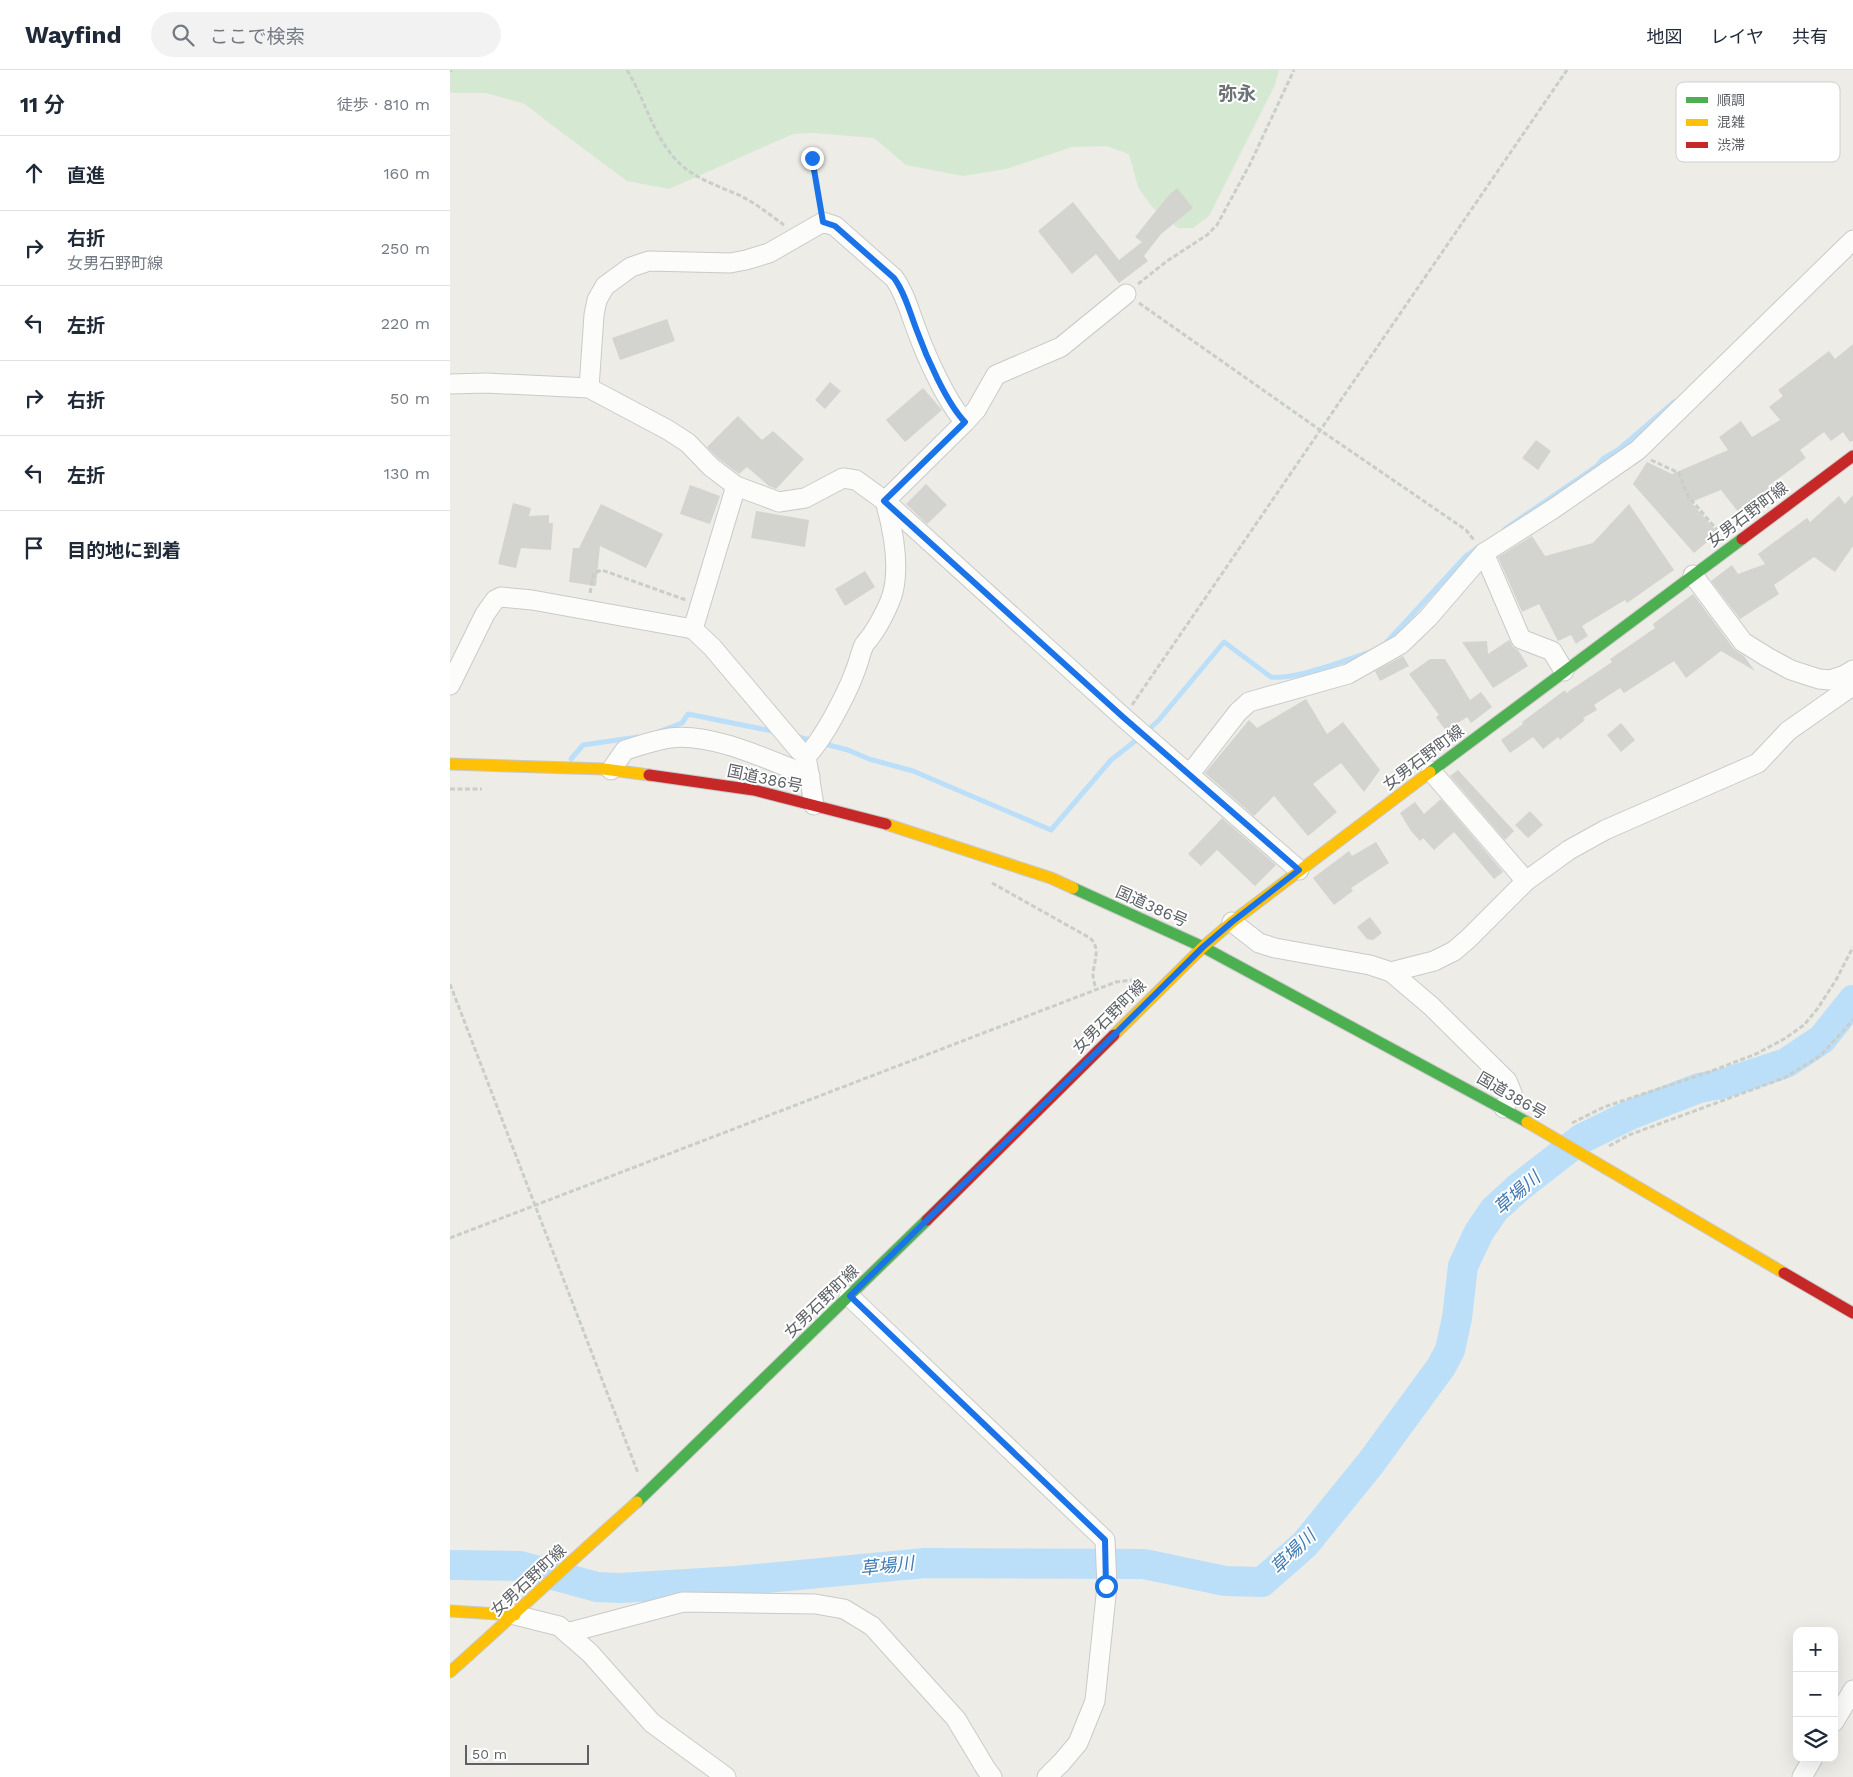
<!DOCTYPE html>
<html lang="ja">
<meta charset="utf-8">
<style>
body{margin:0;font-family:"Work Sans","Noto Sans JP",sans-serif;background:#f2f2f3;color:#1f2937}
.controls{position:absolute;right:15px;bottom:15px;display:grid;overflow:hidden;border-radius:10px;box-shadow:0 5px 20px #0002}
.controls button{width:45px;height:45px;display:grid;place-items:center;padding:0;border:0;border-bottom:1px solid #e0e1e3;background:#fff;color:#1f2937;font:25px sans-serif}
.scale{position:absolute;left:15px;bottom:12px;width:124px;box-sizing:border-box;padding-left:5px;border:2px solid #5d6166;border-top:0;font-size:14px;line-height:18px;white-space:nowrap;color:#5d6166;-webkit-text-stroke:4px #fff;paint-order:stroke}
.stop{position:absolute;width:15px;height:15px;margin:-11px;border:4px solid #1a73e8;border-radius:50%;background:#fff}
.stop.end{background:#1a73e8;border-color:#fff;box-shadow:0 1px 5px #0008}
.list{margin:0;padding:0;list-style:none}
h2{display:flex;justify-content:space-between;align-items:center;height:65px;margin:0;padding:0 20px;font-size:21px}
h2 small{font-size:16px;font-weight:400;color:#747a83}
.list li{display:grid;grid-template-columns:32px 1fr auto;gap:15px;align-items:center;box-sizing:border-box;height:75px;padding:0 20px;border-top:1px solid #e0e1e3}
.list b{display:block;font-size:19px;white-space:nowrap}
.list p{margin:0;font-size:16px;white-space:nowrap;color:#747a83}
.list em{font-size:16px;font-style:normal;color:#747a83}
.icon{flex:none;width:28px;height:28px;fill:none;stroke:currentColor;stroke-width:2;stroke-linecap:round;stroke-linejoin:round}
.map{position:relative;flex:none;width:1403px;height:1707px;overflow:hidden}
header{display:flex;align-items:center;gap:30px;box-sizing:border-box;height:70px;padding:0 25px;background:#fff;border-bottom:1px solid #e0e1e3}
header strong{font-size:24px}
nav{display:flex;gap:28px;margin-inline-start:auto;font-size:18px}
.search{width:350px;height:45px;background:#f2f2f3;display:flex;align-items:center;gap:12px;box-sizing:border-box;padding:0 18px;border-radius:28px;color:#747a83;font-size:19px}
main{display:flex}
aside{flex:1;background:#fff}
.map>svg:first-child{display:block}
.green{fill:#d5e9d2}
.lines{fill:none;stroke-linecap:round;stroke-linejoin:round}
.stream{stroke:#bbdff8;stroke-width:5}
.river{stroke:#bbdff8;stroke-width:30}
.building{fill:#d3d3d0}
.street-casing{stroke:#c9cac9;stroke-width:21}
.fast-casing{stroke:#c8c8c8;stroke-width:13}
.slow-casing{stroke:#c8c8c8;stroke-width:13}
.jam-casing{stroke:#c8c8c8;stroke-width:13}
.path{stroke:#c9ceca;stroke-width:3;stroke-dasharray:5 2.5;stroke-linecap:butt}
.street{stroke:#fcfcfb;stroke-width:19}
.fast{stroke:#4caf50;stroke-width:11}
.slow{stroke:#ffc107;stroke-width:11}
.jam{stroke:#c62828;stroke-width:11}
.route{stroke:#1a73e8;stroke-width:6}
.labels{text-anchor:middle;stroke-width:4;stroke-linejoin:round;paint-order:stroke}
.street-label{font-size:16px;fill:#5d6166;stroke:#fff}
.water-label{font-size:18px;font-style:italic;fill:#4079b3;stroke:#fff}
.quarter-label{font-size:19px;font-weight:bold;fill:#6e7378;stroke:#fff}
.key{fill:#fff;stroke:#ced0d1;stroke-width:1}
.key-label{font-size:14px;fill:#5d6166}
</style>
<header>
<strong>Wayfind</strong>
<div class="search"><svg class="icon" aria-label="search" viewBox="0 0 24 24"><circle cx="10" cy="10" r="6"/><path d="M15 15l6 6"/></svg>ここで検索</div>
<nav><a>地図</a><a>レイヤ</a><a>共有</a></nav>
</header>
<main>
<aside>
<h2>11 分<small>徒歩 · 810 m</small></h2>
<ul class="list">
<li><svg class="icon" aria-label="ahead" viewBox="0 0 24 24"><path d="M12 20V5M6 11l6-6 6 6"/></svg><div><b>直進</b></div><em>160 m</em></li>
<li><svg class="icon" aria-label="right" viewBox="0 0 24 24"><path d="M7 20v-9h11M14 6l5 5-5 5"/></svg><div><b>右折</b><p>女男石野町線</p></div><em>250 m</em></li>
<li><svg class="icon" aria-label="left" viewBox="0 0 24 24"><path d="M17 20v-9H6M10 6l-5 5 5 5"/></svg><div><b>左折</b></div><em>220 m</em></li>
<li><svg class="icon" aria-label="right" viewBox="0 0 24 24"><path d="M7 20v-9h11M14 6l5 5-5 5"/></svg><div><b>右折</b></div><em>50 m</em></li>
<li><svg class="icon" aria-label="left" viewBox="0 0 24 24"><path d="M17 20v-9H6M10 6l-5 5 5 5"/></svg><div><b>左折</b></div><em>130 m</em></li>
<li><svg class="icon" aria-label="arrive" viewBox="0 0 24 24"><path d="M6 21V4h12l-3 4 3 4H6"/></svg><div><b>目的地に到着</b></div></li>
</ul>
</aside>
<div class="map">
<svg width="1403" height="1707" viewBox="0 0 1403 1707">
<rect width="100%" height="100%" fill="#edece7"/>
<polygon class="green" points="0,0 829,0 825,15 759,146 743,158 728,158 702,137 688,117 679,84 656,76 622,77 556,99 513,106 456,95 424,68 363,63 343,64 219,119 177,111 103,56 75,34 36,23 0,23"/>
<g class="lines">
<g class="stream">
<polyline points="1055,459 1147,396 1154,388 1168,380 1224,332"/>
<polyline points="935,574 1016,486 1030,476"/>
<polyline points="208,662 232,653 238,644 327,662"/>
<path d="M696,662l12,-11 66,-79 47,35c26,3 74,-17 100,-25"/>
<polyline points="345,666 363,671"/>
<polyline points="371,673 398,680 419,689 463,701 601,760 661,690 689,668"/>
<polyline points="121,689 133,675 188,667"/>
</g>
<polyline class="river" points="0,1495 70,1496 147,1517 170,1518 286,1511 475,1493 694,1494 775,1511 812,1512 855,1474 920,1394 991,1297 1000,1280 1007,1248 1013,1196 1029,1162 1044,1140 1068,1118 1131,1069 1182,1044 1249,1018 1275,1013 1336,993 1372,969 1403,930"/>
</g>
<g class="building">
<polygon points="727,118 743,138 711,164 694,186 698,191 669,213 646,184 622,204 588,161 623,132 669,190 692,172 685,167 718,126"/>
<polygon points="217,249 225,271 170,290 162,268"/>
<polygon points="1403,274 1403,371 1400,372 1393,362 1381,371 1374,362 1350,380 1356,388 1318,416 1320,419 1289,443 1271,420 1241,432 1268,463 1244,483 1183,414 1197,392 1222,404 1278,380 1269,367 1291,351 1302,367 1330,350 1319,337 1333,326 1328,320 1379,281 1385,289"/>
<polygon points="380,312 391,321 375,339 365,330"/>
<polygon points="473,318 492,340 455,372 436,350"/>
<polygon points="288,346 312,370 323,361 354,389 326,419 319,416 297,397 289,404 269,389 257,377"/>
<polygon points="1086,370 1101,381 1088,400 1072,388"/>
<polygon points="476,414 497,435 477,454 456,434"/>
<polygon points="240,415 270,426 260,454 230,444"/>
<polygon points="1403,425 1403,476 1385,502 1364,487 1324,515 1329,524 1290,549 1261,511 1282,495 1288,504 1315,494 1308,484 1357,448 1360,452 1389,426 1395,434"/>
<polygon points="63,433 81,438 79,446 99,445 99,453 103,453 101,480 71,478 66,498 48,494"/>
<polygon points="151,434 213,464 196,498 150,476 146,516 119,512 123,478 129,478"/>
<polygon points="1179,434 1224,500 1177,533 1175,530 1132,556 1138,566 1127,573 1126,574 1121,565 1108,571 1089,534 1072,542 1048,487 1082,466 1095,486 1143,473"/>
<polygon points="306,441 359,450 355,477 301,468"/>
<polygon points="415,501 425,517 395,536 385,519"/>
<polygon points="1243,524 1284,579 1294,586 1305,601 1271,581 1236,608 1224,591 1174,623 1170,618 1144,635 1147,640 1133,648 1135,650 1110,670 1108,667 1093,679 1083,667 1060,683 1051,670 1073,654 1072,652 1115,620 1116,623 1162,592 1160,589 1205,558 1203,554"/>
<polygon points="1059,570 1063,577 1068,580 1078,596 1043,618 1012,572 1037,571 1038,584"/>
<polygon points="953,586 959,596 930,611 925,601"/>
<polygon points="980,589 995,589 1020,630 1031,622 1042,637 1021,653 1017,647 996,661 986,647 989,645 959,604"/>
<polygon points="856,629 877,664 893,652 930,700 914,722 891,693 863,714 887,742 858,766 824,726 804,746 755,703 799,650 807,658"/>
<polygon points="1171,653 1185,670 1171,682 1157,665"/>
<polygon points="1008,700 1064,761 1055,770 1000,706"/>
<polygon points="991,729 1053,802 1044,809 1004,762 984,780 973,768 970,771 961,761 950,743 965,732 974,744"/>
<polygon points="1080,741 1093,755 1078,768 1065,755"/>
<polygon points="772,748 826,795 805,816 767,780 751,796 738,784"/>
<polygon points="926,772 939,793 901,818 903,821 884,835 863,808 899,781 902,786"/>
<polygon points="920,847 932,863 923,870 917,869 907,857"/>
</g>
<g class="lines">
<g class="street-casing">
<g id="street">
<polyline points="0,314 36,313 139,318 218,360 238,373 261,397 286,416 329,432 355,428 393,408 406,410 435,431 673,647 849,800"/>
<path d="M139,318l5,-73 3,-15 8,-14 26,-19 18,-6 81,2 16,-3 23,-7 54,-31 12,4 59,52c11,15 16,35 23,53 9,25 30,72 48,91"/>
<polyline points="435,431 515,352 526,340 546,305 611,277 676,224"/>
<polyline points="1034,483 1071,569 1102,581 1114,601"/>
<polyline points="1243,505 1293,572 1317,587 1341,600 1369,609 1380,610 1395,605 1403,600"/>
<polyline points="243,559 262,577 349,680 356,686 364,735"/>
<polyline points="0,615 35,544 45,530 51,527 82,530 243,559 286,416"/>
<path d="M356,686c16,-14 40,-61 48,-82 4,-9 6,-20 10,-29 2,-3 5,-6 7,-9 8,-11 19,-32 22,-44 7,-29 0,-63 -8,-91"/>
<path d="M161,700l14,-20c14,-4 30,-10 45,-12 41,-6 101,23 140,38"/>
<polyline points="981,701 1076,811"/>
<polyline points="737,703 746,696 788,642 799,632 898,604 951,574 978,548 1034,483 1103,439 1188,380 1403,170"/>
<polyline points="782,852 809,873 825,878 920,895 941,902 981,936 1057,1011 1062,1023 1054,1038"/>
<polyline points="941,902 984,891 1004,881 1018,869 1076,811 1119,780 1155,760 1308,693 1338,661 1402,616 1395,605"/>
<polyline points="399,1226 655,1470 657,1516 645,1631 628,1673 612,1692 597,1707"/>
<polyline points="65,1545 109,1556 140,1583 202,1653 276,1707"/>
<polyline points="117,1563 233,1532 365,1534 394,1539 422,1556 506,1649 536,1699 542,1707"/>
<polyline points="1384,1652 1403,1620"/>
<polyline points="1352,1707 1363,1688"/>
</g>
</g>
<g class="fast-casing">
<g id="fast">
<polyline points="980,702 1292,469"/>
<polyline points="623,818 753,877 1077,1052"/>
<polyline points="187,1432 477,1150"/>
</g>
</g>
<g class="slow-casing">
<g id="slow">
<polyline points="0,694 154,699 199,705"/>
<polyline points="436,754 601,808 623,818"/>
<polyline points="664,965 753,877 782,852 980,702"/>
<polyline points="1077,1052 1334,1203"/>
<polyline points="0,1541 65,1545"/>
<path d="M0,1602c63,-56 124,-114 187,-170"/>
</g>
</g>
<g class="jam-casing">
<g id="jam">
<polyline points="1292,469 1403,386"/>
<polyline points="199,705 304,720 436,754"/>
<polyline points="477,1150 664,965"/>
<polyline points="1334,1203 1403,1243"/>
</g>
</g>
<g class="path">
<path d="M177,0c19,31 26,67 52,93 17,16 39,23 60,32 16,8 30,19 45,30"/>
<polyline points="0,1 2,0"/>
<polyline points="362,88 371,137"/>
<polyline points="688,214 717,191 757,165 767,155 800,94 844,0"/>
<polyline points="689,233 870,360 1016,460 1024,470"/>
<polyline points="1201,390 1229,403 1238,426 1268,461"/>
<polyline points="140,523 144,503 152,500 236,530"/>
<polyline points="682,635 1117,0"/>
<polyline points="0,719 32,719"/>
<path d="M542,813l98,55c11,10 4,23 3,36 0,5 2,11 3,16"/>
<polyline points="0,914 188,1403"/>
<polyline points="1122,1053 1154,1037 1259,1002 1306,984 1334,969 1354,955 1368,938 1386,910 1403,877"/>
<polyline points="1159,1076 1179,1065 1334,1008 1370,986 1403,950"/>
<polyline points="0,1168 666,912 681,910 688,913"/>
</g>
<use href="#street" class="street"/>
<use href="#fast" class="fast"/>
<use href="#slow" class="slow"/>
<use href="#jam" class="jam"/>
</g>
<g class="lines">
<path class="route" d="M362,88l11,64 12,4 59,52c11,15 16,35 23,53 9,25 30,73 48,91l-81,79 239,216 176,153 -67,52 -29,25 -353,349 255,244 1,46"/>
</g>
<g class="labels">
<g class="street-label">
<text transform="translate(1297 444) rotate(-37)" y="6">女男石野町線</text>
<text transform="translate(973 687) rotate(-37)" y="6">女男石野町線</text>
<text transform="translate(315 708) rotate(12)" y="6">国道386号</text>
<text transform="translate(702 836) rotate(24)" y="6">国道386号</text>
<text transform="translate(659 946) rotate(-45)" y="6">女男石野町線</text>
<text transform="translate(1062 1025) rotate(30)" y="6">国道386号</text>
<text transform="translate(371 1231) rotate(-44)" y="6">女男石野町線</text>
<text transform="translate(78 1510) rotate(-43)" y="6">女男石野町線</text>
</g>
<g class="water-label">
<text transform="translate(1067 1123) rotate(-41)" y="6">草場川</text>
<text transform="translate(843 1482) rotate(-44)" y="6">草場川</text>
<text transform="translate(437 1496) rotate(-6)" y="6">草場川</text>
</g>
<g class="quarter-label">
<text x="787" y="30">弥永</text>
</g>
</g>
<rect x="1226" y="12" width="164" height="80" rx="8" class="key"/>
<rect x="1236" y="27" width="22" height="6" fill="#4caf50"/>
<rect x="1236" y="49" width="22" height="7" fill="#ffc107"/>
<rect x="1236" y="72" width="22" height="6" fill="#c62828"/>
<g class="key-label">
<text x="1267" y="35">順調</text>
<text x="1267" y="57">混雑</text>
<text x="1267" y="80">渋滞</text>
</g>
</svg>
<div class="controls">
<button>+</button>
<button>−</button>
<button><svg class="icon" aria-label="layers" viewBox="0 0 24 24"><path d="M12 4l9 5-9 5-9-5zM3 14l9 5 9-5"/></svg></button>
</div>
<div class="scale">50 m</div>
<div class="stop" style="left:656px;top:1516px"></div>
<div class="stop end" style="left:362px;top:88px"></div>
</div>
</main>
